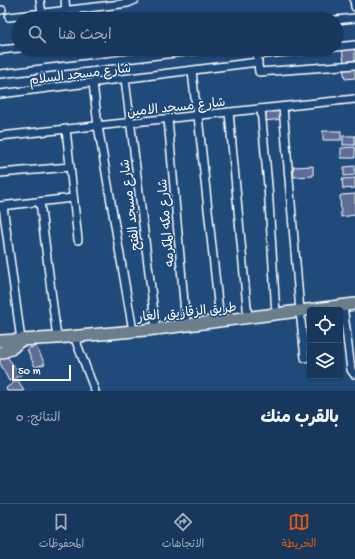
<!DOCTYPE html>
<html lang="ar">
<meta charset="utf-8">
<style>
body{margin:0;font-family:"Gochi Hand","Playpen Sans Arabic",sans-serif;background:#203f62;color:#f1f3f6;direction:rtl}
.controls{position:absolute;right:12px;bottom:12px;display:grid;overflow:hidden;border-radius:4px;box-shadow:0 1px 3px #0004}
.controls button{width:36px;height:36px;display:grid;place-items:center;padding:0;border:0;border-bottom:1px solid #365272;background:#17385c;color:#f1f3f6;font:20px sans-serif}
.scale{position:absolute;left:12px;bottom:10px;width:59px;box-sizing:border-box;padding-left:4px;border:2px solid #fff;border-top:0;font-size:11px;line-height:14px;white-space:nowrap;color:#fff;-webkit-text-stroke:3px #1f4a7a;paint-order:stroke}
.list{margin:0;padding:0;list-style:none}
h2{display:flex;justify-content:space-between;align-items:center;height:52px;margin:0;padding:0 16px;font-size:17px}
h2 small{font-size:13px;font-weight:400;color:#9eacbb}
.icon{flex:none;width:22px;height:22px;fill:none;stroke:currentColor;stroke-width:2;stroke-linecap:round;stroke-linejoin:round}
.map{position:relative;flex:none;width:355px;height:391px;overflow:hidden;direction:ltr}
.search{position:absolute;background:#17385c;box-shadow:0 1px 3px #0004;left:12px;right:12px;top:12px;height:44px;display:flex;align-items:center;gap:10px;box-sizing:border-box;padding:0 14px;border-radius:22px;color:#9eacbb;font-size:15px}
.sheet{height:112px;background:#17385c}
nav{display:flex;justify-content:space-around;align-items:center;box-sizing:border-box;height:56px;border-top:1px solid #365272;background:#17385c;font-size:11px;color:#9eacbb}
nav a{display:grid;justify-items:center;gap:2px}
nav .on{color:#ea580c}
.map>svg:first-child{display:block}
.building{fill:#5f6c97;stroke:#fff}
.lines{fill:none;stroke-linecap:round;stroke-linejoin:round}
.minor-casing{stroke:#fff;stroke-width:10}
.primary-casing{stroke:#fff;stroke-width:14}
.minor{stroke:#1f4a7a;stroke-width:7}
.primary{stroke:#6b7e8b;stroke-width:11}
.labels{text-anchor:middle;stroke-width:3;stroke-linejoin:round;paint-order:stroke}
.street-label{font-size:13px;fill:#fff;stroke:#1f4a7a}
</style>
<div class="map">
<svg width="355" height="391" viewBox="0 0 355 391">
<rect width="100%" height="100%" fill="#1f4a7a"/>
<filter id="ink" filterUnits="userSpaceOnUse"><feTurbulence type="fractalNoise" baseFrequency=".025" numOctaves="2"/><feDisplacementMap in="SourceGraphic" scale="8" xChannelSelector="R" yChannelSelector="G"/><feConvolveMatrix kernelMatrix="1 2 1 2 8 2 1 2 1" color-interpolation-filters="sRGB"/></filter>
<g filter="url(#ink)">
<g class="building">
<polygon points="355,47 355,60 344,62 342,49"/>
<polygon points="355,66 355,78 345,79 343,68"/>
<polygon points="281,108 283,119 264,121 263,110"/>
<rect x="323" y="131" width="18" height="9"/>
<rect x="343" y="136" width="12" height="9"/>
<polygon points="355,147 355,158 341,158 341,148"/>
<polygon points="313,166 313,176 294,177 293,167"/>
<polygon points="355,166 355,175 344,176 344,167"/>
<polygon points="355,178 355,188 343,189 342,179"/>
<polygon points="355,194 355,215 341,217 340,196 341,195"/>
<polygon points="36,346 45,364 35,367 27,349"/>
<polygon points="5,354 21,375 9,381 0,363 0,357"/>
<polygon points="18,380 24,391 7,391 6,388"/>
</g>
<g class="lines">
<g class="minor-casing">
<g id="minor">
<polyline points="40,0 42,14"/>
<polyline points="65,0 66,11"/>
<polyline points="354,0 355,7"/>
<polyline points="0,10 2,10"/>
<polyline points="9,17 113,5 128,3 135,0"/>
<polyline points="336,20 355,18"/>
<polyline points="336,47 355,45"/>
<polyline points="256,49 259,72 355,65"/>
<polyline points="0,50 19,48"/>
<polyline points="257,55 317,49"/>
<polyline points="192,71 197,116"/>
<polyline points="0,74 209,49"/>
<polyline points="125,79 156,329"/>
<polyline points="93,83 98,126 133,331"/>
<polyline points="0,94 258,62"/>
<polyline points="283,107 300,311 305,358"/>
<polyline points="261,109 268,186 276,314"/>
<polyline points="229,112 248,318"/>
<polyline points="198,116 220,321"/>
<polyline points="168,119 186,325"/>
<polyline points="66,129 78,240"/>
<polyline points="0,136 355,99"/>
<polyline points="0,173 70,167"/>
<polyline points="40,202 57,338"/>
<polyline points="0,206 73,198"/>
<polyline points="3,206 21,340"/>
<polyline points="343,305 351,370 354,374"/>
<polyline points="74,336 95,391"/>
</g>
</g>
<g class="primary-casing">
<g id="primary">
<polyline points="0,341 57,338 156,329 355,304"/>
<polyline points="0,353 11,349 21,340"/>
</g>
</g>
<use href="#minor" class="minor"/>
<use href="#primary" class="primary"/>
</g>
</g>
<g class="labels">
<g class="street-label">
<text transform="translate(80 73) rotate(-7)" y="5">شارع مسجد السلام</text>
<text transform="translate(176 106) rotate(-6)" y="5">شارع مسجد الامين</text>
<text transform="translate(129 205) rotate(-97)" y="5">شارع مسجد الفتح</text>
<text transform="translate(165 223) rotate(-95)" y="5">شارع مكه المكرمه</text>
<text transform="translate(187 311) rotate(-6)" y="5">طريق الزقازيق, الغار</text>
</g>
</g>
</svg>
<div class="controls">
<button><svg class="icon" aria-label="locate" viewBox="0 0 24 24"><circle cx="12" cy="12" r="6"/><path d="M12 2v4M12 18v4M2 12h4M18 12h4"/></svg></button>
<button><svg class="icon" aria-label="layers" viewBox="0 0 24 24"><path d="M12 4l9 5-9 5-9-5zM3 14l9 5 9-5"/></svg></button>
</div>
<div class="scale">50 m</div>
<div class="search"><svg class="icon" aria-label="search" viewBox="0 0 24 24"><circle cx="10" cy="10" r="6"/><path d="M15 15l6 6"/></svg>ابحث هنا</div>
</div>
<section class="sheet">
<h2>بالقرب منك<small>النتائج: 0</small></h2>
<ul class="list">
</ul>
</section>
<nav>
<a class="on"><svg class="icon" aria-label="map" viewBox="0 0 24 24"><path d="M3 6l6-2 6 2 6-2v14l-6 2-6-2-6 2zM9 4v14M15 6v14"/></svg>الخريطة</a>
<a><svg class="icon" aria-label="directions" viewBox="0 0 24 24"><path d="M12 3l9 9-9 9-9-9zM9 14v-3h6M13 9l2 2-2 2"/></svg>الاتجاهات</a>
<a><svg class="icon" aria-label="saved" viewBox="0 0 24 24"><path d="M7 4h10v16l-5-4-5 4z"/></svg>المحفوظات</a>
</nav>
